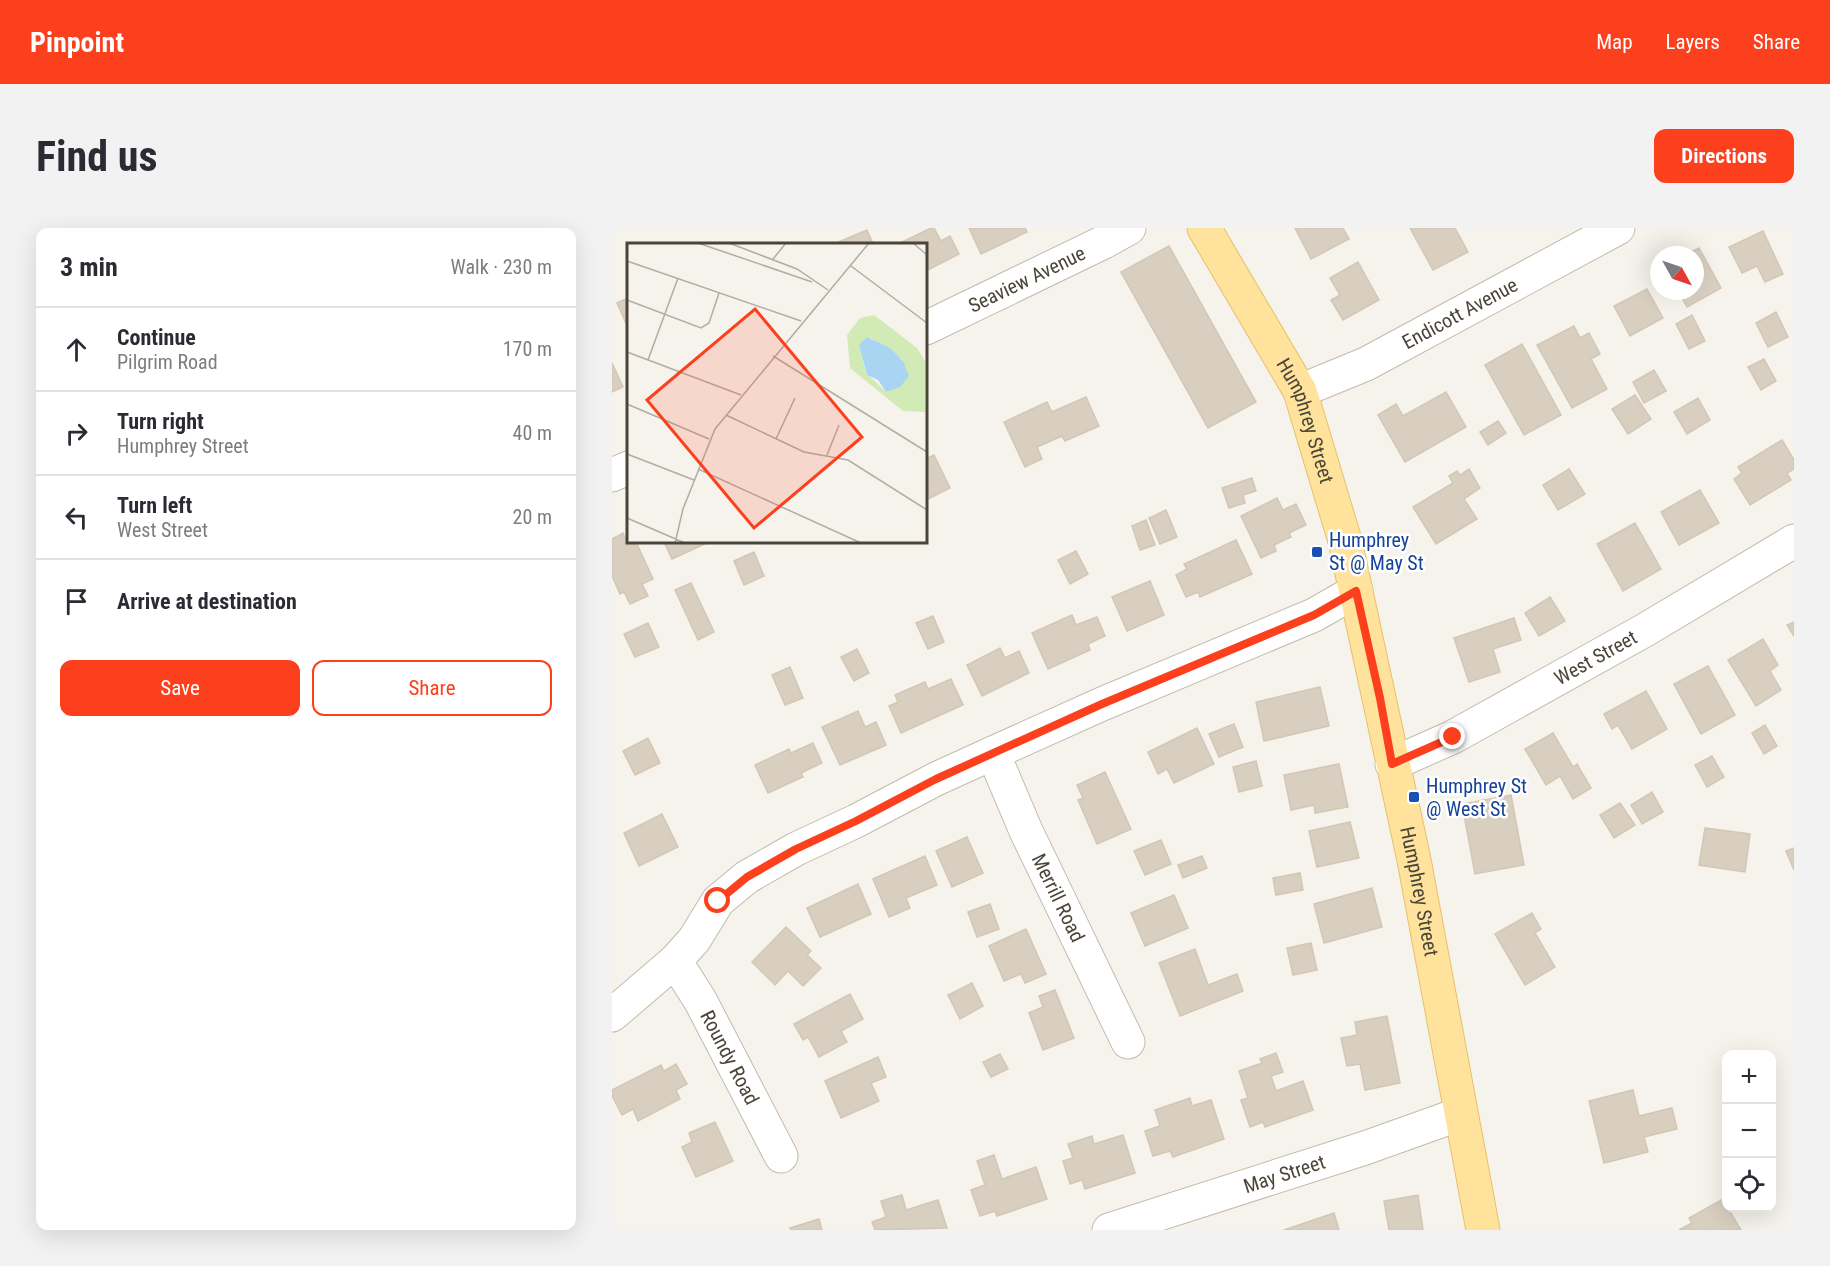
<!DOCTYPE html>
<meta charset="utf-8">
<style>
body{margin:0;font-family:"Roboto Condensed",sans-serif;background:#f2f2f3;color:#2b2b33}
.controls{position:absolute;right:18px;bottom:18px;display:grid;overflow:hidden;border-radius:12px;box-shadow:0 6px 24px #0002}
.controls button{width:54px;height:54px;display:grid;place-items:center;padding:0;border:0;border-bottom:2px solid #e1e1e2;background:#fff;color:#2b2b33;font:30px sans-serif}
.compass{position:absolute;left:1038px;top:18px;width:54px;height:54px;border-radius:50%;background:#fff;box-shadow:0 6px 24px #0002;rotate:130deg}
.stop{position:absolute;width:18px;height:18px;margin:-14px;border:4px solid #fc3f1d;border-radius:50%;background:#fff}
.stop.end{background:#fc3f1d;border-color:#fff;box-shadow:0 2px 6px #0008}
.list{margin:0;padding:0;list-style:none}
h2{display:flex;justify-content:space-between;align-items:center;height:78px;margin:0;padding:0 24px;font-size:26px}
h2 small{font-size:20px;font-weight:400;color:#7c7c81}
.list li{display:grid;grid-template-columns:39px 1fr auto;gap:18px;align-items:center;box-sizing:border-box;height:84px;padding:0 24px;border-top:2px solid #e1e1e2}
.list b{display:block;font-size:22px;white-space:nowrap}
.list p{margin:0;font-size:20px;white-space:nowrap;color:#7c7c81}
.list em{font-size:20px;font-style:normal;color:#7c7c81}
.actions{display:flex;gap:12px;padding:18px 24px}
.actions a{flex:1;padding:14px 0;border:2px solid #fc3f1d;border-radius:12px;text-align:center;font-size:21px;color:#fc3f1d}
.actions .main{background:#fc3f1d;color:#fff}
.icon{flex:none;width:33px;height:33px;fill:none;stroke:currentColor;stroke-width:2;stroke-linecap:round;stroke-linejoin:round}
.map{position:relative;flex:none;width:1182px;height:1002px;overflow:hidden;border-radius:12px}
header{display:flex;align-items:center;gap:36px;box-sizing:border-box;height:84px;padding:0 30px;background:#fc3f1d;color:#fff}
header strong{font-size:28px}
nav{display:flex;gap:33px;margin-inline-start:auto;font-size:21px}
.intro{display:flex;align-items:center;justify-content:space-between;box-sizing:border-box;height:144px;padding:0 36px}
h1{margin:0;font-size:42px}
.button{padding:15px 27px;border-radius:12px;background:#fc3f1d;color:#fff;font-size:21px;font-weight:700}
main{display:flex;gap:36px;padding:0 36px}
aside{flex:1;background:#fff;border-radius:12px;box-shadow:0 6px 24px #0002}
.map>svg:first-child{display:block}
.building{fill:#d8cfc1;stroke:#d3c7b4;stroke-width:1.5}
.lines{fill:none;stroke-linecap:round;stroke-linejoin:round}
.minor-casing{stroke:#c2bbae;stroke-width:35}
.major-casing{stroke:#e6c16a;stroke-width:35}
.minor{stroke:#fff;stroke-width:33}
.major{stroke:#ffe39c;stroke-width:33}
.route{stroke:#fc3f1d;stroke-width:8}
.transit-dot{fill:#1a4fb4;stroke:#fff;stroke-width:2}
.labels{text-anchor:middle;stroke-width:5;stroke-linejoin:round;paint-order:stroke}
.street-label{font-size:20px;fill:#4b4439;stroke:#fff}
.transit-label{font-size:20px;fill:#164399;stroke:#fff;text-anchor:start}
.inset-road{fill:none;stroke:#b2ada4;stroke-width:1.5}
.view{fill:#fc3f1d;fill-opacity:0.15;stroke:#fc3f1d;stroke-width:3}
.inset-edge{fill:none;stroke:#4b4439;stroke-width:3}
</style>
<header>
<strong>Pinpoint</strong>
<nav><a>Map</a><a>Layers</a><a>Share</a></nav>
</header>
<div class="intro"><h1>Find us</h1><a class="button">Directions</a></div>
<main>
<aside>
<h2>3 min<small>Walk · 230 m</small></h2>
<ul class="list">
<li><svg class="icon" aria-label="ahead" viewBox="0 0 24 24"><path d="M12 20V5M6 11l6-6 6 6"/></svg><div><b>Continue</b><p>Pilgrim Road</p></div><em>170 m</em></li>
<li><svg class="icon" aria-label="right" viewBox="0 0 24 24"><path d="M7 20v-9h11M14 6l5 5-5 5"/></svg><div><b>Turn right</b><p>Humphrey Street</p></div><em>40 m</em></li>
<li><svg class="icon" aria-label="left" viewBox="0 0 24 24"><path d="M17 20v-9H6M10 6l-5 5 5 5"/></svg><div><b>Turn left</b><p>West Street</p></div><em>20 m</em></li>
<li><svg class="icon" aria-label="arrive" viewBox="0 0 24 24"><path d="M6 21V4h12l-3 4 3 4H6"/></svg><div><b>Arrive at destination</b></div></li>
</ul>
<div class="actions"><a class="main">Save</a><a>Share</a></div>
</aside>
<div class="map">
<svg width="1182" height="1002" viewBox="0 0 1182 1002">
<rect width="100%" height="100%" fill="#f6f3ec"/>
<g class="building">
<polygon points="319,0 322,0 329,13 338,8 347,26 314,43 314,16 288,15"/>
<polygon points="357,0 413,0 415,4 369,26"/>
<polygon points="683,0 731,0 737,11 699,31"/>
<polygon points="798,0 843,0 856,24 821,42"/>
<polygon points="255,2 261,16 222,16"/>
<polygon points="1151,3 1171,46 1153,54 1145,38 1130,45 1117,19"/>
<polygon points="557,18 644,174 596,200 509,44"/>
<polygon points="1087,20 1109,60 1075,79 1066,63 1083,63 1083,27 1073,27"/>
<polygon points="746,34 767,72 731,92 719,72 728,67 718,50"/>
<polygon points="1035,61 1051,90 1018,108 1002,78"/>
<polygon points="16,70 16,100 5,75"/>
<polygon points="1164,84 1176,109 1156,119 1144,95"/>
<polygon points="1080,87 1093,113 1077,121 1064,96"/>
<polygon points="962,98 968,110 977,105 988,126 979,131 995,161 960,180 925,117"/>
<polygon points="910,116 949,187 912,207 873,137"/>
<polygon points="1152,131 1164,153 1149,162 1136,139"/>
<polygon points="0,135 11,159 0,164"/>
<polygon points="1042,142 1054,163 1032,175 1021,154"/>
<polygon points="834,164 854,199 793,234 766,187 784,176 791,188"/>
<polygon points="1023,167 1039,191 1016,206 1000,181"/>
<polygon points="474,169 487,198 453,213 450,208 425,219 430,231 413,239 392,194 435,174 440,184"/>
<polygon points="1086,170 1098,192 1075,206 1062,184"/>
<polygon points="886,193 894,205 876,217 868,204"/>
<polygon points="1170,212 1182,232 1182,241 1175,245 1179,252 1138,277 1122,251 1130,245 1126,239"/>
<polygon points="322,227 338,260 314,272 314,231"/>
<polygon points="857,241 868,260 852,271 865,291 824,316 801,279 841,255 837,248 845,243 848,247"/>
<polygon points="957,241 973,266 946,282 931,257"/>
<polygon points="640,250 644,263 631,267 633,275 617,280 610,260"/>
<polygon points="1088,262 1107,295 1067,317 1049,284"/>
<polygon points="665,270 671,282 684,276 694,297 677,305 679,309 662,317 664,323 649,330 629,288"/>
<polygon points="554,282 565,309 548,316 537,290"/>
<polygon points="534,292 543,317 528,322 520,298"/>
<polygon points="1023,295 1049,341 1011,363 985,316"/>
<polygon points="11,305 16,317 24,314 41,351 30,356 36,368 18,376 12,364 8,366 0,348 0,311"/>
<polygon points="624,312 640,346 588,369 586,364 574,369 564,347 575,341 572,336"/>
<polygon points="52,314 97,314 60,331"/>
<polygon points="464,323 476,346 458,356 446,332"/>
<polygon points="142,324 152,348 132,357 122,333"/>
<polygon points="538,353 552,387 515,403 500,369"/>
<polygon points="79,355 102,404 86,412 63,362"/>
<polygon points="938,369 953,393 927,408 913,385"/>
<polygon points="460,387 464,397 485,389 493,408 476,416 478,422 436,441 420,405"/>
<polygon points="321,388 332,414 316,421 304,395"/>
<polygon points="902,390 909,412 881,421 888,444 857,454 842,410"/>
<polygon points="1182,394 1182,408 1175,397"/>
<polygon points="36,395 47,419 23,429 12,406"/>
<polygon points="1151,411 1166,437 1158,443 1169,462 1144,478 1116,432"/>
<polygon points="388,420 393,430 407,423 417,445 370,468 355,437"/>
<polygon points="245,421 257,445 242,453 229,429"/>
<polygon points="1096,438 1123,487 1089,506 1062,456"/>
<polygon points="178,439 191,470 173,477 160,447"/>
<polygon points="339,451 351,477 289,505 277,478 286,474 283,467 313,454 316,461"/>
<polygon points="708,459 717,498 652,513 644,474"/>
<polygon points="1034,463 1055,501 1020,521 1006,497 1000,501 992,486"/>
<polygon points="246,483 253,499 264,494 274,517 228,537 210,499"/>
<polygon points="622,496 631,519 607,529 597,506"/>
<polygon points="1153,497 1165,518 1152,526 1140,505"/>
<polygon points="585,500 602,536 562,555 555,541 546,546 536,524"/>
<polygon points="941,505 961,539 965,536 979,560 961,571 948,548 934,557 913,521"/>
<polygon points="36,510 48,535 23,547 11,523"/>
<polygon points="201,515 210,535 189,545 191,549 156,565 143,537 177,521 179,525"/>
<polygon points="1100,528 1112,549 1095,559 1083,537"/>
<polygon points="644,533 650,558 627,564 621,539"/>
<polygon points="727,536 736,579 703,585 702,577 679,582 672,547"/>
<polygon points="493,544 519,601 485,616 466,572 471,570 465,557"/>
<polygon points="1040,564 1051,584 1030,596 1019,577"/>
<polygon points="899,567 912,637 863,646 850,576"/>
<polygon points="1008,575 1023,597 1002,610 988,587"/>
<polygon points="50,586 66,619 27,638 12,605"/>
<polygon points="738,594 747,630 705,639 697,603"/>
<polygon points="1093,600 1138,606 1133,644 1087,637"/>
<polygon points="355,609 371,645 340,659 324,623"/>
<polygon points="549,612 559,636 533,647 522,623"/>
<polygon points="1182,620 1182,642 1174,623"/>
<polygon points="313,628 325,657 294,670 298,680 277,689 261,651"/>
<polygon points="590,628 595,640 571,650 566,637"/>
<polygon points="688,645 691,662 664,667 661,650"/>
<polygon points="246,656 259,686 208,709 195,680"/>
<polygon points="760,660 770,699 712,715 702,676"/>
<polygon points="562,667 576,700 533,718 519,685"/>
<polygon points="378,676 387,701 365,709 356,684"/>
<polygon points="920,685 929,701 923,705 943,739 913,757 883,706"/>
<polygon points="174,699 199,723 195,727 209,740 191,758 176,743 163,757 140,734"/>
<polygon points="414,701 434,746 413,755 409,746 392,753 377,718"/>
<polygon points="699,715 705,742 681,747 675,720"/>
<polygon points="583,721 596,757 625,746 631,763 568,788 547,735"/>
<polygon points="360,755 371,778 348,791 336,767"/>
<polygon points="443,762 462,810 431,822 417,785 431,779 427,768"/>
<polygon points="238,766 251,791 229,803 235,814 207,829 196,809 191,812 182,796"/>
<polygon points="775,788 788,855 753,862 748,836 735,838 729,810 745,807 743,794"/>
<polygon points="664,825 671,844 659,848 664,863 691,853 701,882 653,899 651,894 638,899 629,872 636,870 627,843 650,835 648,831"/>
<polygon points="388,826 396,841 379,849 371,834"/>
<polygon points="266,829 274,849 259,855 267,873 229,890 213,853"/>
<polygon points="64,836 75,856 64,862 68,871 26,893 21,881 10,887 0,868 0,862 49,837 52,843"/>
<polygon points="1021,862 1027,888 1060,880 1065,901 1032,909 1036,924 992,935 977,873"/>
<polygon points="578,870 580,878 599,872 612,911 561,929 558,923 541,928 533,903 548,898 543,882"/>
<polygon points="103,894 121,933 84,949 70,919 80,914 77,905"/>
<polygon points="511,907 523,945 473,961 470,952 458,956 451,933 461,930 456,916 480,908 482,916"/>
<polygon points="382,927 390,951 424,939 435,971 385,988 383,983 368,988 359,962 373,957 365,933"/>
<polygon points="290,967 294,982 326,972 335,1000 263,1002 260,994 274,989 269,973"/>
<polygon points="806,967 811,1002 777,1002 772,973"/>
<polygon points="1111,971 1114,980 1116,980 1129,1002 1067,1002 1080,995 1077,990"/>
<polygon points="722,985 727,1002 672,1002"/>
<polygon points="207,991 210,1002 179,1002 178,1000"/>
</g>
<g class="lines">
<g class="minor-casing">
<g id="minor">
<path id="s1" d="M314,100l178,-86 25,-14"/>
<path id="s2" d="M688,163l66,-27 252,-136"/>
<polyline points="0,247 16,240"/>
<path id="s3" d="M381,525l33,78 102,211"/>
<path id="s4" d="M780,536l61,-27 192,-107 149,-89"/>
<path id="s5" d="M63,733l25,39 81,156"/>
<polyline points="0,787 63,733 82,712 106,673 135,649 184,621 244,593 324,551 381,525 490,476 702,387 744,363"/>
<path id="s6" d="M497,1002l256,-82 95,-34"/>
</g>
</g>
<g class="major-casing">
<g id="major">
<path id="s7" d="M592,0l96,163 45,150 69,319 69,370"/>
</g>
</g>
<use href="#minor" class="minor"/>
<use href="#major" class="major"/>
</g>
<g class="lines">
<polyline class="route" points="106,673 135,649 184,621 244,593 324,551 490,476 702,387 744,363 768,470 780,536 841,509"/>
</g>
<g class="transit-dot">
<rect x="699" y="318" width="12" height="12" rx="3"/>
<rect x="796" y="563" width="12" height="12" rx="3"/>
</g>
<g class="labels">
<g class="street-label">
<text dy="7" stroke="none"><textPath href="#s1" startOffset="112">Seaview Avenue</textPath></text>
<text dy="7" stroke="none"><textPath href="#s2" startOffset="178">Endicott Avenue</textPath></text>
<text dy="7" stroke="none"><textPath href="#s7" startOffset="219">Humphrey Street</textPath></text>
<text dy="7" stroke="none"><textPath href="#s4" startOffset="230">West Street</textPath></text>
<text dy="7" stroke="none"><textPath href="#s7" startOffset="704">Humphrey Street</textPath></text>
<text dy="7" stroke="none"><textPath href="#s3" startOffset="159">Merrill Road</textPath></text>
<text dy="7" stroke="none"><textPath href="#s5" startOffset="111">Roundy Road</textPath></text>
<text dy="7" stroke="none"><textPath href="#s6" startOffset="184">May Street</textPath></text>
</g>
<g class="transit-label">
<text x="717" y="319">Humphrey<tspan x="717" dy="23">St @ May St</tspan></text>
<text x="814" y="565">Humphrey St<tspan x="814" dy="23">@ West St</tspan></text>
</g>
</g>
<g transform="translate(15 15)">
<rect width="300" height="300" fill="#f6f3ec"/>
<path d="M247,72l43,33 8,13v51l-22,-1 -53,-43 -3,-33 13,-17zM244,95l32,22 -11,29 -6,3 -20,-19 -7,-28z" fill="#d2eab5" fill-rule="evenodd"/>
<path d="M240,94l23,11 13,13 6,15 -9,11 -14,5 -8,-12 -11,-5 -8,-30z" fill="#a9d4f2"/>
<path class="inset-road" d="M71,0l114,39M102,0l68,26 31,21M286,0l14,12M146,16l13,-16M0,18l174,60M224,23l76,57M0,57l74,28 8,-5 10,-30M0,109l114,43M146,113l154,96M21,117l30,-82M0,161l82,35M99,172l78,37 44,8 79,50M149,196l19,-41M0,211l67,26M200,212l12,-30M71,226l163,74M0,275l58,25M48,300l8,-34 32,-80 154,-186"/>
<path class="view" d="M128,66l107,128 -108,91 -107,-128z"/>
<rect width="300" height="300" class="inset-edge"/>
</g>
</svg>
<div class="controls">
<button>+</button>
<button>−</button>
<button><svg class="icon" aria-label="locate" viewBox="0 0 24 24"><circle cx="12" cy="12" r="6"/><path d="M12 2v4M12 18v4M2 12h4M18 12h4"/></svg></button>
</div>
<svg class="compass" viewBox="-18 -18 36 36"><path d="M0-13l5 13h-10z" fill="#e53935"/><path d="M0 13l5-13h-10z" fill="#7c7c81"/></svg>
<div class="stop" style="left:106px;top:673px"></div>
<div class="stop end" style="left:841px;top:509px"></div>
</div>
</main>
